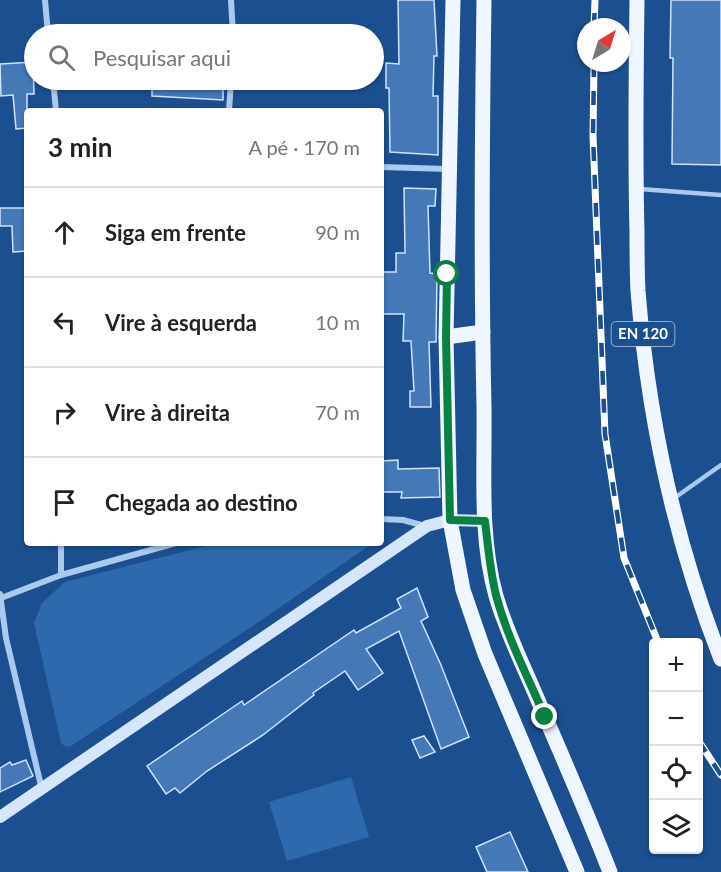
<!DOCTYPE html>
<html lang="pt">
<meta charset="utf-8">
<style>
body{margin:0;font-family:Lato,sans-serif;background:#f2f2f2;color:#222}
.controls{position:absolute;right:18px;bottom:18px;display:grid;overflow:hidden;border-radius:6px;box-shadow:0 2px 4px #0004}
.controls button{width:54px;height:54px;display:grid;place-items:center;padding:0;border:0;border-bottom:2px solid #e0e0e0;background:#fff;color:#222;font:30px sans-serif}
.compass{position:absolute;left:577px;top:18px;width:54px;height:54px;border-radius:50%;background:#fff;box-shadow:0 2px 4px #0004;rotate:38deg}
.stop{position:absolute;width:18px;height:18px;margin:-14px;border:4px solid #0b8043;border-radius:50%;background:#fff}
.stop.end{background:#0b8043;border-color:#fff;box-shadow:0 2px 6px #0008}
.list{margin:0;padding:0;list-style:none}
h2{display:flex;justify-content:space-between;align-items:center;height:78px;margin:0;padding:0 24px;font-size:26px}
h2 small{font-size:20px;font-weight:400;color:#767676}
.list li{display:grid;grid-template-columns:39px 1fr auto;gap:18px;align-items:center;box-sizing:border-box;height:90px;padding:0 24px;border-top:2px solid #e0e0e0}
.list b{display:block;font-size:22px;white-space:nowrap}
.list em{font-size:20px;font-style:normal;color:#767676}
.icon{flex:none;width:33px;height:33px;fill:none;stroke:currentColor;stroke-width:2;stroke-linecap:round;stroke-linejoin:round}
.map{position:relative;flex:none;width:721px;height:872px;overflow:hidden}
.search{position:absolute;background:#fff;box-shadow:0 2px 4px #0004;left:24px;top:24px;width:360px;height:66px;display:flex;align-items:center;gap:15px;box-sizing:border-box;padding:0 21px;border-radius:33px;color:#767676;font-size:22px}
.panel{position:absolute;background:#fff;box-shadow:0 2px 4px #0004;left:24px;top:108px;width:360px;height:438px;border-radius:6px}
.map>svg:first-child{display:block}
.green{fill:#2e69ad}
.building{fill:#4478b7;stroke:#cfe3fa;stroke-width:1.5}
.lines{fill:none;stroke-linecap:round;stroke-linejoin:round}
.lane{stroke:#a9c9ee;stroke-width:4.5}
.street{stroke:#a9c9ee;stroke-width:6}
.secondary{stroke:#d6e6fa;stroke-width:12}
.primary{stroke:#f0f6ff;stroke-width:15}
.rail-casing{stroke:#fff;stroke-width:7}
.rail{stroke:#1b4f8f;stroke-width:4.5;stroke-dasharray:14;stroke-linecap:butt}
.route{stroke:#0b8043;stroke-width:8}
.labels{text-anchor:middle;stroke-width:5;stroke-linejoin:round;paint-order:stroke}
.shield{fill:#1b4f8f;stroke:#bbcadd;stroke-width:1.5}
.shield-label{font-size:15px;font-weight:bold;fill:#fff}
</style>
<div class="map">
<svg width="721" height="872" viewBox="0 0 721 872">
<rect width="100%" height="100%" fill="#1b4f8f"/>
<g class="green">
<polygon points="217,543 373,543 263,619 71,746 66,747 61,743 34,623 42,603 65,582"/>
<polygon points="351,777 369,837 287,861 269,802"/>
</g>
<g class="building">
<polygon points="398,0 434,0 437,56 434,56 433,96 438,96 438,155 390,152 389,88 386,88 386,63 399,64"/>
<polygon points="671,0 721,0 721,165 672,164 673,58 670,58"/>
<polygon points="33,62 34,94 27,94 27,128 16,129 13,95 1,96 0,64"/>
<polygon points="152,80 223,80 223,100 152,96"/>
<polygon points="404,188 436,189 435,206 428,206 430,273 437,274 436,342 429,342 431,407 410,407 410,391 414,391 411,341 403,341 404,314 381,314 381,272 396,272 396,253 405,253"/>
<polygon points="0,208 27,208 27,251 13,252 12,226 0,226"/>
<polygon points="398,460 398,469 439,468 440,497 401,498 402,492 381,492 381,461"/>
<polygon points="417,588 428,617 421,621 441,665 469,737 441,749 399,631 366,649 383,673 358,690 345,671 313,693 314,695 263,735 207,771 180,793 175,788 166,794 147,766 242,701 244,705 354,630 356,633 401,608 397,599"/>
<polygon points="424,736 435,752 420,758 412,740"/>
<polygon points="26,760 33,776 0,792 0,768 10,762 12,765"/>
<polygon points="510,832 528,872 487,872 476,847"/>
</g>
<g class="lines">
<g class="lane">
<polyline points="640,189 721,195"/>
<polyline points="673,499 721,465"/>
</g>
<g class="street">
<polyline points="45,0 48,34"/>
<polyline points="231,0 233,34"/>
<polyline points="53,80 56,111"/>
<polyline points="229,111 231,80"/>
<polyline points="381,167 448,169"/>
<polyline points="381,519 403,520 425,526"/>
<polyline points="61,543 61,575"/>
<polyline points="0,594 6,638 42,790"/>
<polyline points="1,598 61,575 176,543"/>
</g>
<polyline class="secondary" points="0,817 427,526 450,520 485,521"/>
<g class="primary">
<polyline points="453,0 446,337 450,520 463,590 485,654 577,872"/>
<path d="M484,0c-2,136 -3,271 0,407 1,62 -5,129 12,189 11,38 29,73 44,109 24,55 48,111 70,167"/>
<path d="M637,0c-1,77 -2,155 0,232 0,20 0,40 1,59 10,125 37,251 83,368"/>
<polyline points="446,337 483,332"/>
</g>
<g class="rail-casing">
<g id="rail">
<polyline points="594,27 595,0"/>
<polyline points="594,63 593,136 605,434 624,558 658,642"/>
<polyline points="698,740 721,775"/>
</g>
</g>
<use href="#rail" class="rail"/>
</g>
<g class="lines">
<path class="route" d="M447,274l-1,63 4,183 35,1c3,25 5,50 11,74 11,42 32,82 49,122"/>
</g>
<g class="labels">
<rect class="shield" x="611.5" y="322" width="63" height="24" rx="4.5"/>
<g class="shield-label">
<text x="643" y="339">EN 120</text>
</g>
</g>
</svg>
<div class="controls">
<button>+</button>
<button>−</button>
<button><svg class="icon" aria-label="locate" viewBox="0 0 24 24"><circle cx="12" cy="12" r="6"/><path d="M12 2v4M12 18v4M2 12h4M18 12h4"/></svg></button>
<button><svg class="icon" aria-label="layers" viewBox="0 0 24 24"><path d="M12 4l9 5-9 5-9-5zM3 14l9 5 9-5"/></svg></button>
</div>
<svg class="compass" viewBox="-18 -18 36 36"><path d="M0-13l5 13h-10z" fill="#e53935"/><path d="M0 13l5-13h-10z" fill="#767676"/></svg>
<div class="stop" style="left:447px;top:274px"></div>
<div class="stop end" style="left:545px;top:717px"></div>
<div class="search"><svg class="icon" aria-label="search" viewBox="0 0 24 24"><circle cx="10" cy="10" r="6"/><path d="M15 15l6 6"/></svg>Pesquisar aqui</div>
<section class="panel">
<h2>3 min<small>A pé · 170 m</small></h2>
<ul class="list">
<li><svg class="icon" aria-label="ahead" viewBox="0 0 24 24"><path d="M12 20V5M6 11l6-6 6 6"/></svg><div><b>Siga em frente</b></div><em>90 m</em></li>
<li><svg class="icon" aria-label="left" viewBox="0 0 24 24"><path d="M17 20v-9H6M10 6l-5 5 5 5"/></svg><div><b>Vire à esquerda</b></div><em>10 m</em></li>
<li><svg class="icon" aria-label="right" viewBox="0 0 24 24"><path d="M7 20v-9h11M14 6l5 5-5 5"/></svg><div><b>Vire à direita</b></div><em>70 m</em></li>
<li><svg class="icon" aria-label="arrive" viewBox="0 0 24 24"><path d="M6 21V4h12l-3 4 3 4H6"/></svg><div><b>Chegada ao destino</b></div></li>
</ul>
</section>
</div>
